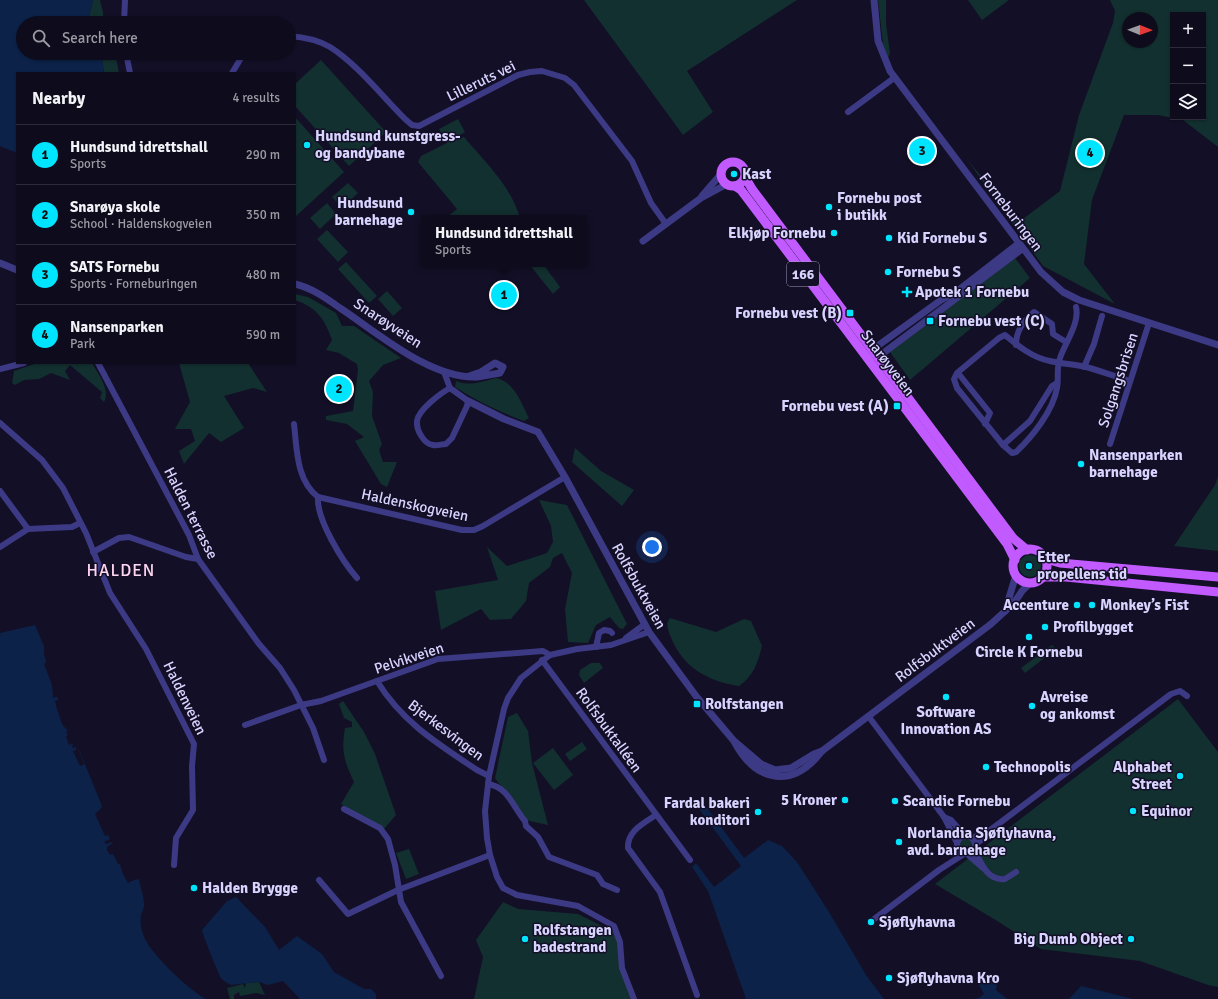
<!DOCTYPE html>
<meta charset="utf-8">
<style>
body{margin:0;font-family:Signika,sans-serif;background:#1c1929;color:#f1f3f6}
.controls{position:absolute;right:12px;top:12px;display:grid;overflow:hidden;border-radius:0px;box-shadow:0 1px 3px #0004}
.controls button{width:36px;height:36px;display:grid;place-items:center;padding:0;border:0;border-bottom:1px solid #2e2b3b;background:#0e0b1c;color:#f1f3f6;font:20px sans-serif}
.compass{position:absolute;left:1122px;top:12px;width:36px;height:36px;border-radius:50%;background:#0e0b1c;box-shadow:0 1px 3px #0004;rotate:91deg}
.you{position:absolute;left:652px;top:547px;width:14px;height:14px;margin:-10px;border:3px solid #fff;border-radius:50%;background:#1a73e8;box-shadow:0 0 0 6px #1a73e833}
.badge{display:grid;place-items:center;width:26px;height:26px;border-radius:50%;background:#00e5ff;color:#111;font-size:13px;font-weight:700}
.pin{position:absolute;translate:-50% -50%;border:2px solid #fff;box-shadow:0 1px 4px #0006}
.popup{position:absolute;left:421px;top:215px;width:166px;height:52px;box-sizing:border-box;display:grid;place-content:center;border-radius:0px;background:#0e0b1c;filter:drop-shadow(0 1px 3px #0005);font-size:13px;white-space:nowrap;color:#9b9ba3}
.popup b{font-size:15px;color:#f1f3f6}
.popup::after{content:'';position:absolute;left:50%;top:100%;margin-left:-8px;border:8px solid transparent;border-top-color:#0e0b1c}
.list{margin:0;padding:0;list-style:none}
h2{display:flex;justify-content:space-between;align-items:center;height:52px;margin:0;padding:0 16px;font-size:17px}
h2 small{font-size:13px;font-weight:400;color:#9b9ba3}
.list li{display:grid;grid-template-columns:26px 1fr auto;gap:12px;align-items:center;box-sizing:border-box;height:60px;padding:0 16px;border-top:1px solid #2e2b3b}
.list b{display:block;font-size:15px;white-space:nowrap}
.list p{margin:0;font-size:13px;white-space:nowrap;color:#9b9ba3}
.list em{font-size:13px;font-style:normal;color:#9b9ba3}
.icon{flex:none;width:22px;height:22px;fill:none;stroke:currentColor;stroke-width:2;stroke-linecap:round;stroke-linejoin:round}
.map{position:relative;flex:none;width:1218px;height:999px;overflow:hidden}
.search{position:absolute;background:#0e0b1c;box-shadow:0 1px 3px #0004;left:16px;top:16px;width:280px;height:44px;display:flex;align-items:center;gap:10px;box-sizing:border-box;padding:0 14px;border-radius:22px;color:#9b9ba3;font-size:15px}
.panel{position:absolute;background:#0e0b1c;box-shadow:0 1px 3px #0004;left:16px;top:72px;width:280px;height:292px;border-radius:0px}
.map>svg:first-child{display:block}
.green{fill:#12302f;fill-rule:evenodd}
.water{fill:#0c2248}
.pier{fill:#130f26}
.lines{fill:none;stroke-linecap:round;stroke-linejoin:round}
.minor{stroke:#3d3a85;stroke-width:6}
.tertiary{stroke:#3d3a85;stroke-width:7}
.primary{stroke:#c25bff;stroke-width:9}
.poi-dot{fill:#00e5ff;stroke:#130f26;stroke-width:1.5}
.labels{text-anchor:middle;stroke-width:3;stroke-linejoin:round;paint-order:stroke}
.shield{fill:#130f26;stroke:#9e99be;stroke-width:1}
.shield-label{font-size:14px;font-weight:bold;fill:#d9d4ff}
.street-label{font-size:15px;fill:#d9d4ff;stroke:#130f26}
.poi-label{font-size:15px;font-weight:bold;fill:#d9d4ff;stroke:#130f26;text-anchor:start}
.quarter-label{font-size:17px;letter-spacing:1px;fill:#ffd6f0;stroke:#130f26}
</style>
<div class="map">
<svg width="1218" height="999" viewBox="0 0 1218 999">
<rect width="100%" height="100%" fill="#130f26"/>
<g class="green">
<polygon points="93,0 100,0 103,12 103,23 91,23 89,16"/>
<polygon points="584,0 797,0 687,71 713,112 683,135"/>
<polygon points="878,0 886,0 886,24 890,53 888,58 883,44"/>
<polygon points="968,0 1009,0 982,20"/>
<path d="M1110,0h108v147l-35,-27 -25,-5h-34l-32,85 -8,64 31,40 -72,-38 -77,-108 53,64 41,-31 19,-76 34,-92 2,-12zM1173,15h30v102h-30zM1128,18h24v24h-24z"/>
<polygon points="101,53 115,53 119,73 104,73"/>
<polygon points="321,60 386,132 349,166 295,106 295,84"/>
<polygon points="295,117 344,172 295,217"/>
<path d="M458,119l7,13 -11,7 10,-2c21,25 47,49 56,81h-74l11,-9 -39,-47 3,-6 26,-13 -8,-14z"/>
<polygon points="348,183 358,193 342,208 332,197"/>
<polygon points="327,203 336,214 320,229 310,218"/>
<polygon points="327,230 348,252 338,262 317,239"/>
<polygon points="1015,258 1030,278 910,380 890,352"/>
<polygon points="346,262 377,296 369,303 338,269"/>
<polygon points="529,264 543,264 560,287 553,294"/>
<polygon points="387,291 402,308 393,316 378,299"/>
<path d="M295,294l13,3 28,16 6,13h12l47,32 -18,7 -14,16 4,11 -1,24 10,28 -3,6 4,12h14l-10,25 -6,-3 -26,-43 9,-4 -17,-13 -21,-4v-4l27,-5 5,-41 -1,-6 -18,-11 -13,-3 6,-10c-8,-22 -15,-32 -37,-40z"/>
<path d="M37,363h55c6,11 19,27 12,39l-4,-4 2,-6 -32,-27 -5,6 5,9 -19,-7 -12,6 -15,1 -9,5 -3,-2 2,-12z"/>
<polygon points="179,363 248,363 267,392 253,388 224,396 244,428 221,442 209,433 184,464 179,451 195,441 191,429 175,429 190,402"/>
<path d="M497,378c19,6 24,25 32,40l-5,3c-24,-9 -48,-20 -69,-34l1,-6c14,6 27,0 41,-3z"/>
<polygon points="575,448 601,471 634,490 622,506 572,462"/>
<polygon points="1218,477 1218,551 1174,546 1215,485"/>
<polygon points="539,500 567,505 627,624 623,629 619,628 610,617 596,625 588,643 568,642 565,609 572,573 562,553 553,558 550,567 529,583 526,601 511,619 490,620 481,609 441,630 435,591 498,580 487,547 507,566 547,553 553,542 551,526"/>
<circle cx="1030" cy="566" r="11"/>
<path d="M670,618l46,14 28,-13 7,2 11,25c-4,16 -9,31 -23,40 -32,-5 -57,-19 -69,-51 -2,-6 -5,-12 0,-17z"/>
<polygon points="1052,645 1056,649 1025,673 1021,668"/>
<polygon points="591,663 600,663 603,668 584,683 579,675 580,670"/>
<polygon points="1178,699 1218,752 1218,987 1208,985 1140,961 1041,949 994,919 935,884"/>
<path d="M343,701l21,31 11,22 21,61 -12,14 -43,-25 13,-22c-10,-21 -13,-31 -9,-54l7,-1v-5l-8,-4 -5,-14z"/>
<polygon points="517,713 528,731 532,763 548,825 525,820 495,778 508,717"/>
<polygon points="582,742 587,749 570,761 565,754"/>
<polygon points="553,748 573,775 554,790 533,763"/>
<circle cx="966" cy="845" r="7"/>
<polygon points="409,849 419,874 406,879 396,853"/>
<polygon points="503,902 518,909 578,914 616,933 625,975 635,999 474,999 483,957 476,940"/>
<polygon points="259,982 265,995 256,993 240,996 239,992 234,995 234,999 230,999 227,988 243,984 245,988 246,983"/>
</g>
<g class="water">
<polygon points="0,0 93,0 89,16 91,23 23,23 23,53 101,53 104,73 17,73 17,153 0,146"/>
<path d="M35,625l9,21v8l9,32 49,120 13,45 15,30 9,-2c1,8 5,17 5,24 1,4 -2,8 -3,12 -1,6 0,14 2,19 5,18 46,56 63,65h-206v-366z"/>
<polygon points="705,805 744,858 768,840 782,846 797,862 829,912 866,975 884,999 746,999 708,891 692,867 696,863 714,887 741,866 699,809"/>
<path d="M236,897l29,30 14,23 18,-14 25,18 12,18 30,17h7l5,5v5h-76l-17,-18 -15,4 -9,-3 -28,3c-3,-2 -8,-4 -10,-7 -3,-5 -19,-45 -19,-48l25,-29z"/>
<polygon points="992,978 997,983 996,990 1007,999 973,999 979,998 984,994 978,983"/>
<polygon points="1081,986 1133,999 1069,999"/>
</g>
<g class="pier">
<polygon points="48,661 59,696 53,698 52,685 44,664"/>
<polygon points="60,699 84,764 80,766 73,751 76,750 76,747 72,748 73,743 69,745 66,736 68,735 66,732 68,731 62,724 56,706 55,701"/>
<polygon points="104,805 117,851 132,879 135,879 128,883 123,874 120,864 118,864 113,854 110,855 107,850 107,847 113,843 112,842 106,844 104,842 110,839 108,835 105,836 95,814"/>
</g>
<g class="lines">
<g class="minor">
<polyline points="124,23 125,0"/>
<path d="M289,36c14,1 29,4 41,11 27,17 52,49 75,72l7,6 7,1 99,-51 12,-3 12,-1 23,7 9,7 58,76 19,42 15,21"/>
<polyline points="126,53 130,73"/>
<polyline points="232,73 244,53"/>
<polyline points="848,112 894,78"/>
<path d="M1076,307c4,16 -11,36 -16,51 -4,10 -1,20 -3,30 -4,23 -25,49 -41,64l-4,1 -9,-8 -46,-57 -3,-9 3,-6 42,-35 6,-3c13,11 28,23 45,26 12,3 24,3 36,6 15,4 30,10 44,14"/>
<path d="M1016,345c0,-15 8,-24 18,-33l18,12 1,10 13,8"/>
<polyline points="98,363 189,535 198,559 259,644 280,668 294,690 313,728 324,760"/>
<polyline points="1084,367 1094,344 1102,316"/>
<polyline points="0,369 24,363"/>
<path d="M444,372l6,16c-9,5 -32,22 -33,33 -1,9 7,23 16,24 4,1 9,-1 13,-1l6,-6 15,-32 1,-5 -18,-13"/>
<polyline points="958,373 990,413 985,424"/>
<polyline points="0,423 42,460 63,488 86,533 110,593 146,649 194,744 192,766 193,810 176,838 174,865"/>
<path d="M294,424c3,25 2,56 24,73l144,33h12l9,-4 82,-49"/>
<polyline points="1110,444 1149,323"/>
<polyline points="1003,445 1030,421 1052,386 1057,383"/>
<polyline points="0,491 28,529 72,527 80,523"/>
<path d="M318,497c-2,22 25,65 39,81"/>
<polyline points="0,547 28,529"/>
<polyline points="93,552 119,538 129,537 186,557 198,559"/>
<polyline points="626,638 645,624"/>
<polyline points="596,647 599,633 604,630 610,631 612,633"/>
<polyline points="542,660 690,860"/>
<path d="M377,681c25,41 61,63 100,89l12,6"/>
<polyline points="869,717 944,817 957,843"/>
<polyline points="245,725 301,705 321,701 438,659 543,651 550,655"/>
<path d="M488,784c20,3 25,23 37,37l1,5 12,11 11,20 48,18 6,9 14,6"/>
<polyline points="344,809 380,828 388,839 395,865 401,902 441,976"/>
<path d="M656,815c-12,8 -29,16 -28,33l32,44 37,103"/>
<polyline points="944,817 951,820 965,836"/>
<circle cx="966" cy="845" r="9"/>
<polyline points="972,838 989,831 1171,694 1180,691 1187,696"/>
<polyline points="975,845 984,838 989,831"/>
<path d="M974,849c7,14 13,32 31,30l11,-7"/>
<polyline points="967,854 983,868"/>
<polyline points="319,880 348,914 398,890 490,855"/>
<polyline points="873,920 939,870 964,854"/>
<polyline points="634,999 622,968 620,942 614,926 578,906 517,895 503,888 497,877 490,855 487,838 485,811 489,776 504,709 508,698 521,678 550,655 577,649 611,645 649,632"/>
</g>
<g class="tertiary">
<polyline points="874,0 878,41 890,71 1041,272 1063,292 1079,300 1218,345"/>
<polyline points="702,196 721,174"/>
<polyline points="643,241 701,198 727,184"/>
<polyline points="0,263 17,270"/>
<path d="M295,284c17,4 31,14 45,24 38,25 90,71 137,69l23,-4 3,-6 -8,-4 -14,9 -12,4"/>
<polyline points="871,355 872,350 941,300 960,289 1018,244"/>
<polyline points="878,357 1022,249"/>
<polyline points="468,401 504,419 538,432 565,477 649,632 696,696 734,741 761,764 775,770 791,768 814,754 822,751"/>
<polyline points="1005,611 1016,575"/>
<path d="M735,743c22,40 58,46 87,8l169,-127 23,-21 8,-12 8,-8"/>
</g>
<g class="primary">
<circle cx="733" cy="174" r="12"/>
<polyline points="745,177 752,189 1013,538 1027,550"/>
<polyline points="735,186 741,190 1007,544 1015,560"/>
<circle cx="1030" cy="566" r="17"/>
<polyline points="1046,559 1060,563 1218,577"/>
<polyline points="1043,577 1066,577 1218,592"/>
</g>
</g>
<g class="poi-dot">
<circle cx="307" cy="145" r="4"/>
<circle cx="734" cy="174" r="4"/>
<circle cx="829" cy="207" r="4"/>
<circle cx="411" cy="212" r="4"/>
<circle cx="834" cy="233" r="4"/>
<circle cx="889" cy="238" r="4"/>
<circle cx="888" cy="272" r="4"/>
<path d="M905 286h4v4h4v4h-4v4h-4v-4h-4v-4h4z"/>
<rect x="846" y="309" width="8" height="8" rx="2"/>
<rect x="926" y="317" width="8" height="8" rx="2"/>
<rect x="893" y="402" width="8" height="8" rx="2"/>
<circle cx="1081" cy="464" r="4"/>
<circle cx="1029" cy="566" r="4"/>
<circle cx="1077" cy="605" r="4"/>
<circle cx="1092" cy="605" r="4"/>
<circle cx="1045" cy="627" r="4"/>
<circle cx="1029" cy="637" r="4"/>
<circle cx="946" cy="697" r="4"/>
<rect x="693" y="700" width="8" height="8" rx="2"/>
<circle cx="1032" cy="706" r="4"/>
<circle cx="986" cy="767" r="4"/>
<circle cx="1180" cy="776" r="4"/>
<circle cx="845" cy="800" r="4"/>
<circle cx="895" cy="801" r="4"/>
<circle cx="1133" cy="811" r="4"/>
<circle cx="758" cy="812" r="4"/>
<circle cx="899" cy="842" r="4"/>
<circle cx="194" cy="888" r="4"/>
<circle cx="871" cy="922" r="4"/>
<circle cx="525" cy="939" r="4"/>
<circle cx="1131" cy="939" r="4"/>
<circle cx="889" cy="978" r="4"/>
</g>
<g class="labels">
<rect class="shield" x="787" y="262" width="32" height="24" rx="3"/>
<g class="shield-label">
<text x="803" y="279">166</text>
</g>
<g class="street-label">
<text transform="translate(481 81) rotate(-26)" y="5">Lilleruts vei</text>
<text transform="translate(1011 212) rotate(53)" y="5">Forneburingen</text>
<text transform="translate(388 323) rotate(33)" y="5">Snarøyveien</text>
<text transform="translate(888 363) rotate(53)" y="5">Snarøyveien</text>
<text transform="translate(1118 380) rotate(-72)" y="5">Solgangsbrisen</text>
<text transform="translate(415 505) rotate(12)" y="5">Haldenskogveien</text>
<text transform="translate(191 513) rotate(63)" y="5">Halden terrasse</text>
<text transform="translate(639 586) rotate(61)" y="5">Rolfsbuktveien</text>
<text transform="translate(935 650) rotate(-37)" y="5">Rolfsbuktveien</text>
<text transform="translate(409 658) rotate(-18)" y="5">Pelvikveien</text>
<text transform="translate(185 698) rotate(64)" y="5">Haldenveien</text>
<text transform="translate(446 730) rotate(37)" y="5">Bjerkesvingen</text>
<text transform="translate(609 730) rotate(54)" y="5">Rolfsbuktalléen</text>
</g>
<g class="poi-label">
<text x="315" y="141">Hundsund kunstgress-<tspan x="315" dy="17">og bandybane</tspan></text>
<text x="742" y="179">Kast</text>
<text x="837" y="203">Fornebu post<tspan x="837" dy="17">i butikk</tspan></text>
<text x="403" y="208" text-anchor="end">Hundsund<tspan x="403" dy="17">barnehage</tspan></text>
<text x="826" y="238" text-anchor="end">Elkjøp Fornebu</text>
<text x="897" y="243">Kid Fornebu S</text>
<text x="896" y="277">Fornebu S</text>
<text x="915" y="297">Apotek 1 Fornebu</text>
<text x="842" y="318" text-anchor="end">Fornebu vest (B)</text>
<text x="938" y="326">Fornebu vest (C)</text>
<text x="889" y="411" text-anchor="end">Fornebu vest (A)</text>
<text x="1089" y="460">Nansenparken<tspan x="1089" dy="17">barnehage</tspan></text>
<text x="1037" y="562">Etter<tspan x="1037" dy="17">propellens tid</tspan></text>
<text x="1069" y="610" text-anchor="end">Accenture</text>
<text x="1100" y="610">Monkey’s Fist</text>
<text x="1053" y="632">Profilbygget</text>
<text x="1029" y="657" text-anchor="middle">Circle K Fornebu</text>
<text x="1040" y="702">Avreise<tspan x="1040" dy="17">og ankomst</tspan></text>
<text x="705" y="709">Rolfstangen</text>
<text x="946" y="717" text-anchor="middle">Software<tspan x="946" dy="17">Innovation AS</tspan></text>
<text x="994" y="772">Technopolis</text>
<text x="1172" y="772" text-anchor="end">Alphabet<tspan x="1172" dy="17">Street</tspan></text>
<text x="837" y="805" text-anchor="end">5 Kroner</text>
<text x="903" y="806">Scandic Fornebu</text>
<text x="750" y="808" text-anchor="end">Fardal bakeri<tspan x="750" dy="17">konditori</tspan></text>
<text x="1141" y="816">Equinor</text>
<text x="907" y="838">Norlandia Sjøflyhavna,<tspan x="907" dy="17">avd. barnehage</tspan></text>
<text x="202" y="893">Halden Brygge</text>
<text x="879" y="927">Sjøflyhavna</text>
<text x="533" y="935">Rolfstangen<tspan x="533" dy="17">badestrand</tspan></text>
<text x="1123" y="944" text-anchor="end">Big Dumb Object</text>
<text x="897" y="983">Sjøflyhavna Kro</text>
</g>
<g class="quarter-label">
<text x="121" y="576">HALDEN</text>
</g>
</g>
</svg>
<div class="controls">
<button>+</button>
<button>−</button>
<button><svg class="icon" aria-label="layers" viewBox="0 0 24 24"><path d="M12 4l9 5-9 5-9-5zM3 14l9 5 9-5"/></svg></button>
</div>
<svg class="compass" viewBox="-18 -18 36 36"><path d="M0-13l5 13h-10z" fill="#e53935"/><path d="M0 13l5-13h-10z" fill="#9b9ba3"/></svg>
<div class="you"></div>
<div class="pin badge" style="left:504px;top:295px">1</div>
<div class="popup"><b>Hundsund idrettshall</b>Sports</div>
<div class="pin badge" style="left:339px;top:389px">2</div>
<div class="pin badge" style="left:922px;top:151px">3</div>
<div class="pin badge" style="left:1090px;top:153px">4</div>
<div class="search"><svg class="icon" aria-label="search" viewBox="0 0 24 24"><circle cx="10" cy="10" r="6"/><path d="M15 15l6 6"/></svg>Search here</div>
<section class="panel">
<h2>Nearby<small>4 results</small></h2>
<ul class="list">
<li><span class="badge">1</span><div><b>Hundsund idrettshall</b><p>Sports</p></div><em>290 m</em></li>
<li><span class="badge">2</span><div><b>Snarøya skole</b><p>School · Haldenskogveien</p></div><em>350 m</em></li>
<li><span class="badge">3</span><div><b>SATS Fornebu</b><p>Sports · Forneburingen</p></div><em>480 m</em></li>
<li><span class="badge">4</span><div><b>Nansenparken</b><p>Park</p></div><em>590 m</em></li>
</ul>
</section>
</div>
